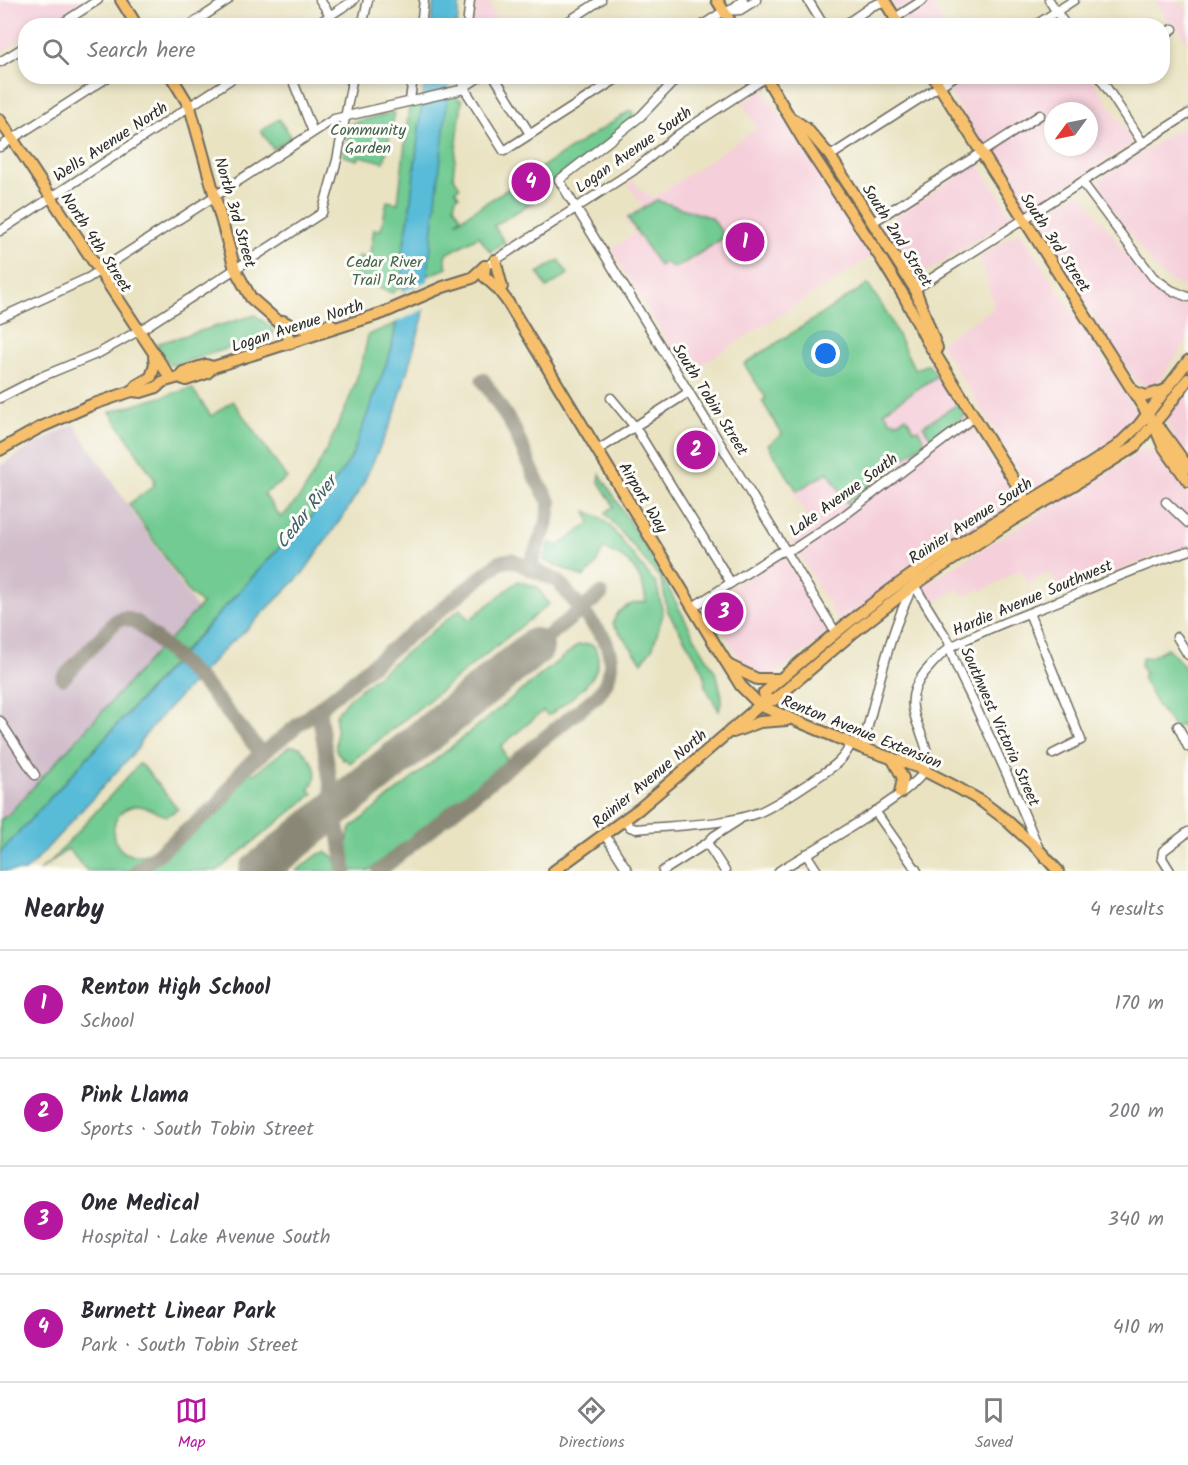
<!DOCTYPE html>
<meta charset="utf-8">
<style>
body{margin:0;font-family:Kalam,sans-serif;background:#f7f7f7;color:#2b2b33}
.compass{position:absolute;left:1044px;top:102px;width:54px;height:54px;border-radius:50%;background:#fff;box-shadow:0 3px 9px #0003;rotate:237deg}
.you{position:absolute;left:826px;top:354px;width:21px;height:21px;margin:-15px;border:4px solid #fff;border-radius:50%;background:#1a73e8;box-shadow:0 0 0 9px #1a73e833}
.badge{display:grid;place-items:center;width:39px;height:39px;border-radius:50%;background:#b5179e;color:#fff;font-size:20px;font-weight:700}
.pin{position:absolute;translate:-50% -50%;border:3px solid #fff;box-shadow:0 2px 6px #0006}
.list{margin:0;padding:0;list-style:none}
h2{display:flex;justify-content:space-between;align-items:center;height:78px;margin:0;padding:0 24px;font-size:26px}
h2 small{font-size:20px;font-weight:400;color:#7c7c81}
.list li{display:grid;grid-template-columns:39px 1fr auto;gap:18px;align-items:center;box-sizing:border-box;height:108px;padding:0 24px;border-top:2px solid #e1e1e2}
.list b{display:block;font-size:22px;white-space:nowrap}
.list p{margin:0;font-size:20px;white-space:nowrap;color:#7c7c81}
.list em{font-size:20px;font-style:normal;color:#7c7c81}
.icon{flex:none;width:33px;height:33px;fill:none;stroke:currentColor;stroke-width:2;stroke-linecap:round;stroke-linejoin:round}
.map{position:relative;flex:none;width:1188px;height:871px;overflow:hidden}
.search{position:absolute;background:#fff;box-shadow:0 3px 9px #0003;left:18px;right:18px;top:18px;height:66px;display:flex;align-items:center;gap:15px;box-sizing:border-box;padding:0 21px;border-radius:24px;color:#7c7c81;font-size:22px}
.sheet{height:510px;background:#fff}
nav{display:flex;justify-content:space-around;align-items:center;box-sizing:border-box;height:84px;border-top:2px solid #e1e1e2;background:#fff;font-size:16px;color:#7c7c81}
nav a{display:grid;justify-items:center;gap:3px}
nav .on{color:#b5179e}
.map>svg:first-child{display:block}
.built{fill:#f5cfda;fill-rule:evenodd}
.industrial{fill:#d1bdcb}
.green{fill:#72cb92;stroke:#4e7b5e;stroke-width:1.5}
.water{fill:#59bcd8;stroke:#427482;stroke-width:1.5}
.pier{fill:#e9e3c2}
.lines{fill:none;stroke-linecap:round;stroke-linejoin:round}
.taxiway{stroke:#8a8776;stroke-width:15}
.runway{stroke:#8a8776;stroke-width:38}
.minor-casing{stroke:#6e6b60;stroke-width:11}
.major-casing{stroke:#6e6b60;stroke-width:14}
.minor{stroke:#fff;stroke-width:8}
.major{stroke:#f7c06c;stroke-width:10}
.labels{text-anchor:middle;stroke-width:6;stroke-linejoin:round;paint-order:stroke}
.park-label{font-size:16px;fill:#44634f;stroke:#fdfcf7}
.street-label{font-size:16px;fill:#2b2b2b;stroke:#fdfcf7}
.water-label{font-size:18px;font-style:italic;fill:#3b5e68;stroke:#fdfcf7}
</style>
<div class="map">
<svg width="1188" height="871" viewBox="0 0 1188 871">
<rect width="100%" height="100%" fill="#fdfcf7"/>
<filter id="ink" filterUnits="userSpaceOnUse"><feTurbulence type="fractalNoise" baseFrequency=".0167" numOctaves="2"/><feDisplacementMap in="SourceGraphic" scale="12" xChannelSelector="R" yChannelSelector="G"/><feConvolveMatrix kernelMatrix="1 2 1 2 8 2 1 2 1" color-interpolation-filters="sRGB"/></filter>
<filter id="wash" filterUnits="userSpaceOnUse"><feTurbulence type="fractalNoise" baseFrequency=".008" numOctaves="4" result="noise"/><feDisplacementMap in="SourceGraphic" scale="24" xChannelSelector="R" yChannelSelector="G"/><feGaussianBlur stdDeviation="1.35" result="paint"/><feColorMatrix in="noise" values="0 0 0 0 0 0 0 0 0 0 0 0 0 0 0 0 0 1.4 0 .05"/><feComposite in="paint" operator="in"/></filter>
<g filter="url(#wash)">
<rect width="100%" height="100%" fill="#e9e3c2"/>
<g class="built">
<polygon points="0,0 84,0 44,25 26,26 25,37 0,54"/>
<polygon points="472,0 487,0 499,20 491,25 469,26"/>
<polygon points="890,0 929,0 945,25 906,25"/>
<polygon points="1154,0 1174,0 1188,9 1188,44 1173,21 1169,24"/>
<path d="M965,77h126l41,62v5l-107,67 -78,-123zM1053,111h36v36h-36z"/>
<polygon points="763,90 876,254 687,374 611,250 635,233 625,218 642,206 628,184 634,180 638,188 654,198 757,128 742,103"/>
<polygon points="1188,123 1188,290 1167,279 1155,268 1094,185 1094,183"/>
<polygon points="978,163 1013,217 914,280 880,226"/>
<polygon points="1078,193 1082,194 1144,278 1167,298 1188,308 1188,340 1153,388 1137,383 1032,222"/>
<polygon points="1020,231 1135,409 1137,420 1099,452 1033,492 940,343 994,308 980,256"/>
<polygon points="937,376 1014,493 1013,503 902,575 842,622 839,621 791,542 814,527 793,494 828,471 847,503 911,454 883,411"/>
<polygon points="1188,384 1188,457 1173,436 1167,423 1171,406"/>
<polygon points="1142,449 1156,451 1188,494 1188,547 1157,555 1063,594 1049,572 1029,584 1020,570 981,591 979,588 965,597 958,588 933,604 921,587 1125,462"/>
<polygon points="782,556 786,559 828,629 827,634 774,675 768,677 749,672 706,606 708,602"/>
</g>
<polygon class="industrial" points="74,424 197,609 8,815 0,820 0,466 30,447"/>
<g class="green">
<polygon points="457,95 458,99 462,100 453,176 460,187 455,190 459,196 456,198 454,206 461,217 456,222 631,110 636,118 563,176 550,184 546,179 527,190 534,201 494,226 505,243 490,252 479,236 445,255 447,268 427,276 447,97"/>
<polygon points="422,102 409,217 402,254 404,284 392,293 353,278 358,256 369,258 374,229 381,230 387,201 398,203 409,107"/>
<polygon points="395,112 384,162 360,156 358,160 343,156 351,123"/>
<polygon points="279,119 291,137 273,149 261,131"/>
<polygon points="656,200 712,218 725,237 681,265 673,268 665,262 659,266 628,218"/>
<polygon points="559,260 568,274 547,288 538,273"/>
<polygon points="868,284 887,313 915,370 928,364 937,376 884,411 891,422 894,420 896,423 906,417 914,430 918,429 925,442 847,503 828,472 797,491 768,445 782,434 762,401 766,398 744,364"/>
<polygon points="255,315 271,327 275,334 174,365 170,365 156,344"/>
<path d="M397,323l-6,28 -6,21 -12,24 -7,25 -15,37 -14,22 -34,49 -22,17 -100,108 -13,-13 34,-37 -13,-11 -60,-89 26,-19 -3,-3 3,-2 -45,-68 82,-24 19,28 22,-15 54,77 -23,16 17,24c8,-9 18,-18 24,-29 25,-42 55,-106 63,-154z"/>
<polygon points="958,404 965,416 933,441 923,426"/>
<polygon points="600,474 655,563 696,640 717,675 722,697 719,711 705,686 704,674 702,668 667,610 663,587 660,578 605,513 614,506 599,482"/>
<path d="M586,511l15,7 9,8 46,58 2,6 5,24 -10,33 -11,15 -29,-38c3,-16 19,-22 33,-22 -3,-27 -16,-46 -43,-53l-8,17 -12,11 -39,-17 6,-17 9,3 31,-23z"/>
<polygon points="518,581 537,587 549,604 350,763 346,759 343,760 336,750 336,715 346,701 460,609 469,620"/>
<path d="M588,644l5,1c20,29 -24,54 -42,69l-4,1 -4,-4 -42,35 6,14 -139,111h-17c-2,-15 -8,-30 1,-44l226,-182z"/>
<path d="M1167,648c7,6 17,17 21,26 0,10 0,30 -3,39l3,3 -1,13 -7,-4 -5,3 -18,-23 -15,-28 3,-4 -4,-6 1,-9 9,-1z"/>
<polygon points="158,650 173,663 0,853 0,820 8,815"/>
<path d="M290,746l10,1c12,15 23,24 9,42l4,5 -96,77h-73l66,-52 40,-48 4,3z"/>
<path d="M139,764l5,3 34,42 -11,7c-11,-2 -19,-11 -31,-10 -27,2 -31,42 -5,49 8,2 16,-2 22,-2l-23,18h-43l-19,-22 -29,22 14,-12z"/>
<polygon points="326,852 336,859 337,871 296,871 319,854"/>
</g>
<g class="water">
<polygon points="434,0 460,0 457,25 431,25"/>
<polygon points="425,77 450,77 423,317 394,416 362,486 345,513 303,573 240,636 230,643 163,714 141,740 138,748 31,866 25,871 0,871 0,853 281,546 303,529 351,458 391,351 404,284 402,254 409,217"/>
</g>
<g class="pier">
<polygon points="429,280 427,308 394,323 400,293"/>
<polygon points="179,652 204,675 195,684 171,661"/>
</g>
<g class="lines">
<g class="taxiway">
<polyline points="483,380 513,427 536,479 550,503 547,523 529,568"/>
<polyline points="535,647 601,594"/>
<polyline points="63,678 117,620 125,618 137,622 166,648 207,687 262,754"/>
<polyline points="325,703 320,711 320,719 345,871"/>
<path d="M137,871l81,-66 24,-35 258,-208 12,-2 46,21 46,57c10,21 9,38 -6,57l-219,176"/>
</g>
<polyline class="runway" points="258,871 535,647"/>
</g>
</g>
<g filter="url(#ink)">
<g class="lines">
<g class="minor-casing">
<g id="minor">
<polyline points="320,0 330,15"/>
<polyline points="808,0 824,26"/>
<polyline points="1049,0 1066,26"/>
<polyline points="731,10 743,0"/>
<polyline points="895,18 923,0"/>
<polyline points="58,26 98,0"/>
<polyline points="189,26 228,0"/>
<polyline points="314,26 354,0"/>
<polyline points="362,26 368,0"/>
<polyline points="421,26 424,0"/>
<polyline points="467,26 470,0"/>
<polyline points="561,26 601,0"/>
<polyline points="701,26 724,11 740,10 756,0"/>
<polyline points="843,26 872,6 885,1"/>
<polyline points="1034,26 1074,0"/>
<polyline points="1162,36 1173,29"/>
<polyline points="0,62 26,46"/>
<polyline points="291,76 313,132"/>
<polyline points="461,76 464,88 504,151 621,76"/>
<polyline points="494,76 530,134"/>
<polyline points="679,76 641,116 559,180 836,633"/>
<polyline points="1099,76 1142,142"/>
<polyline points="410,101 413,76"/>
<polyline points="0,147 110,76"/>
<polyline points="830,156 955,76"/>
<polyline points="1082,182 1153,277 1171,290 1188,297"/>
<polyline points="873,222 1040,115"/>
<polyline points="0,231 236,76"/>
<polyline points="491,263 633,171 679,134 768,76"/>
<polyline points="915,289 1188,114"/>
<polyline points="0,318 88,278 334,119 460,90 481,76"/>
<polyline points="0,398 43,376 99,353 147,326 322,213 337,160 353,76"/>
<polyline points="611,398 635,427 731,583"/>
<polyline points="598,450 689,392"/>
<polyline points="1166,502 1188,523"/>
<polyline points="693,607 778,553 795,548 842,517 974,417"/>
<polyline points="1029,613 1081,740 1053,754"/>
<polyline points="1177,637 1188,655"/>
<polyline points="0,721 35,775"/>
<polyline points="1178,726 1188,747"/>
<path d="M862,748c15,-52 26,-116 52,-163l35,57c2,19 22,53 30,72 21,44 41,89 60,135"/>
<polyline points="875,811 917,871"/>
<path d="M625,820l5,7 6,2c38,-4 88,-3 124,-17 18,-8 35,-20 52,-31 16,-11 32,-19 39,-38"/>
<polyline points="605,835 628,871"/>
<polyline points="707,843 725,871"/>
<polyline points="806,854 817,871"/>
<polyline points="663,871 707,843 714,836 739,820"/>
<path d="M779,871c25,-16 136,-79 145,-100 15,-34 -33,-58 1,-99 7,-8 17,-20 26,-25 37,-20 79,-34 118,-50 39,-16 78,-34 119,-46"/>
<polyline points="1170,871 1162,858 1163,851 1188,832"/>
</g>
</g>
<g class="major-casing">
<g id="major">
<polyline points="121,0 137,26"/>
<polyline points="717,0 733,26"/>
<polyline points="884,0 900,26"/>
<polyline points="171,76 190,107 235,269 251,298 284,327 291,343"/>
<polyline points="765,76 805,143 882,260 904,296 927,341 1030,506"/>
<polyline points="933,76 1154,424 1162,431 1188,467"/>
<polyline points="0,120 171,379"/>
<polyline points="794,120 806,128 830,156 915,289 937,348"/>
<polyline points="495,260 502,287"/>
<polyline points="485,266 484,276 497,288 507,301 716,646 741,686 761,706 862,748 917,767 958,788 981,801 1005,819 1039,850 1058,871"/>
<path d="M283,321c17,11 29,7 48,3"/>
<polyline points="179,377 186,380 207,373 213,367"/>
<polyline points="132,391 137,385 151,377 155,365 154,357"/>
<polyline points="1135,392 1146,396 1166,390"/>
<polyline points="1155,427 1163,446 1188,481"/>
<polyline points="0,450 39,428 91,405 132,391 141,392 157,387 162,382 179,377 183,372 206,365 213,367 223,364 383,313 443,287 472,278 485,266"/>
<polyline points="730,666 757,679 780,679"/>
<path d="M766,700l-2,-7c52,-44 105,-90 162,-128 62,-41 128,-76 190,-118l23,-22 49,-64"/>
<polyline points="733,732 760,722 787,720"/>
<polyline points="892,758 903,778 900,793"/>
<polyline points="554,871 639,809 766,700 774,700 854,632 914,585 1011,521 1072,486 1135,446 1163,413 1188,379"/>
</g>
</g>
<use href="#minor" class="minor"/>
<use href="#major" class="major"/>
</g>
</g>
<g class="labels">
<g class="park-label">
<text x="368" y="135">Community<tspan x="368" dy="18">Garden</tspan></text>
<text x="384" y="267">Cedar River<tspan x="384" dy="18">Trail Park</tspan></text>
</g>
<g class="street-label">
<text transform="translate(110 141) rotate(-33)" y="6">Wells Avenue North</text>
<text transform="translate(633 149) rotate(-35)" y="6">Logan Avenue South</text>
<text transform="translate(236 212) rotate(74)" y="6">North 3rd Street</text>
<text transform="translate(898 235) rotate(58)" y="6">South 2nd Street</text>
<text transform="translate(97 242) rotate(57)" y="6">North 4th Street</text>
<text transform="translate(1056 242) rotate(57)" y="6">South 3rd Street</text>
<text transform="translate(297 325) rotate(-18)" y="6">Logan Avenue North</text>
<text transform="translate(711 399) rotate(58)" y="6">South Tobin Street</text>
<text transform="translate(843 494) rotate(-36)" y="6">Lake Avenue South</text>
<text transform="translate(644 497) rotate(59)" y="6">Airport Way</text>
<text transform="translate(970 520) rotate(-33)" y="6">Rainier Avenue South</text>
<text transform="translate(1032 597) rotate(-23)" y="6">Hardie Avenue Southwest</text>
<text transform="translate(1001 726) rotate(66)" y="6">Southwest Victoria Street</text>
<text transform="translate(862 731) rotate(22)" y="6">Renton Avenue Extension</text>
<text transform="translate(649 778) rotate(-40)" y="6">Rainier Avenue North</text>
</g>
<g class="water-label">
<text transform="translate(306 512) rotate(-52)" y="6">Cedar River</text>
</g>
</g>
</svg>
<svg class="compass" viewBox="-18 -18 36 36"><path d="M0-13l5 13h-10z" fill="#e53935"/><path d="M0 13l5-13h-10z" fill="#7c7c81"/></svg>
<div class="you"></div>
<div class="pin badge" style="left:745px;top:242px">1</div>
<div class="pin badge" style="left:696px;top:450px">2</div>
<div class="pin badge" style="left:724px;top:612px">3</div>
<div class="pin badge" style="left:531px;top:182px">4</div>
<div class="search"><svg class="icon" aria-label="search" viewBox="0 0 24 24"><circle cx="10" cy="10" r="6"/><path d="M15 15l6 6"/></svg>Search here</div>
</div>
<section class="sheet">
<h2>Nearby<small>4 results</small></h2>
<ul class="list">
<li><span class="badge">1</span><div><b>Renton High School</b><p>School</p></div><em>170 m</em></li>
<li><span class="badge">2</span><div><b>Pink Llama</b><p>Sports · South Tobin Street</p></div><em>200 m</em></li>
<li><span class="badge">3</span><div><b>One Medical</b><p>Hospital · Lake Avenue South</p></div><em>340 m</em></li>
<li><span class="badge">4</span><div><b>Burnett Linear Park</b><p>Park · South Tobin Street</p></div><em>410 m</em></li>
</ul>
</section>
<nav>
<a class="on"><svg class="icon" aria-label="map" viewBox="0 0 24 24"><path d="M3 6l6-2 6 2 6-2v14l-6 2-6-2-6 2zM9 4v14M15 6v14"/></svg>Map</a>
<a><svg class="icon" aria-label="directions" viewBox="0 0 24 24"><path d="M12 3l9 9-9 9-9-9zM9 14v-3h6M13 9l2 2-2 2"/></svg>Directions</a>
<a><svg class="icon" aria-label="saved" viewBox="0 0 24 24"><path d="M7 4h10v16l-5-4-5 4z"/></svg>Saved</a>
</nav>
